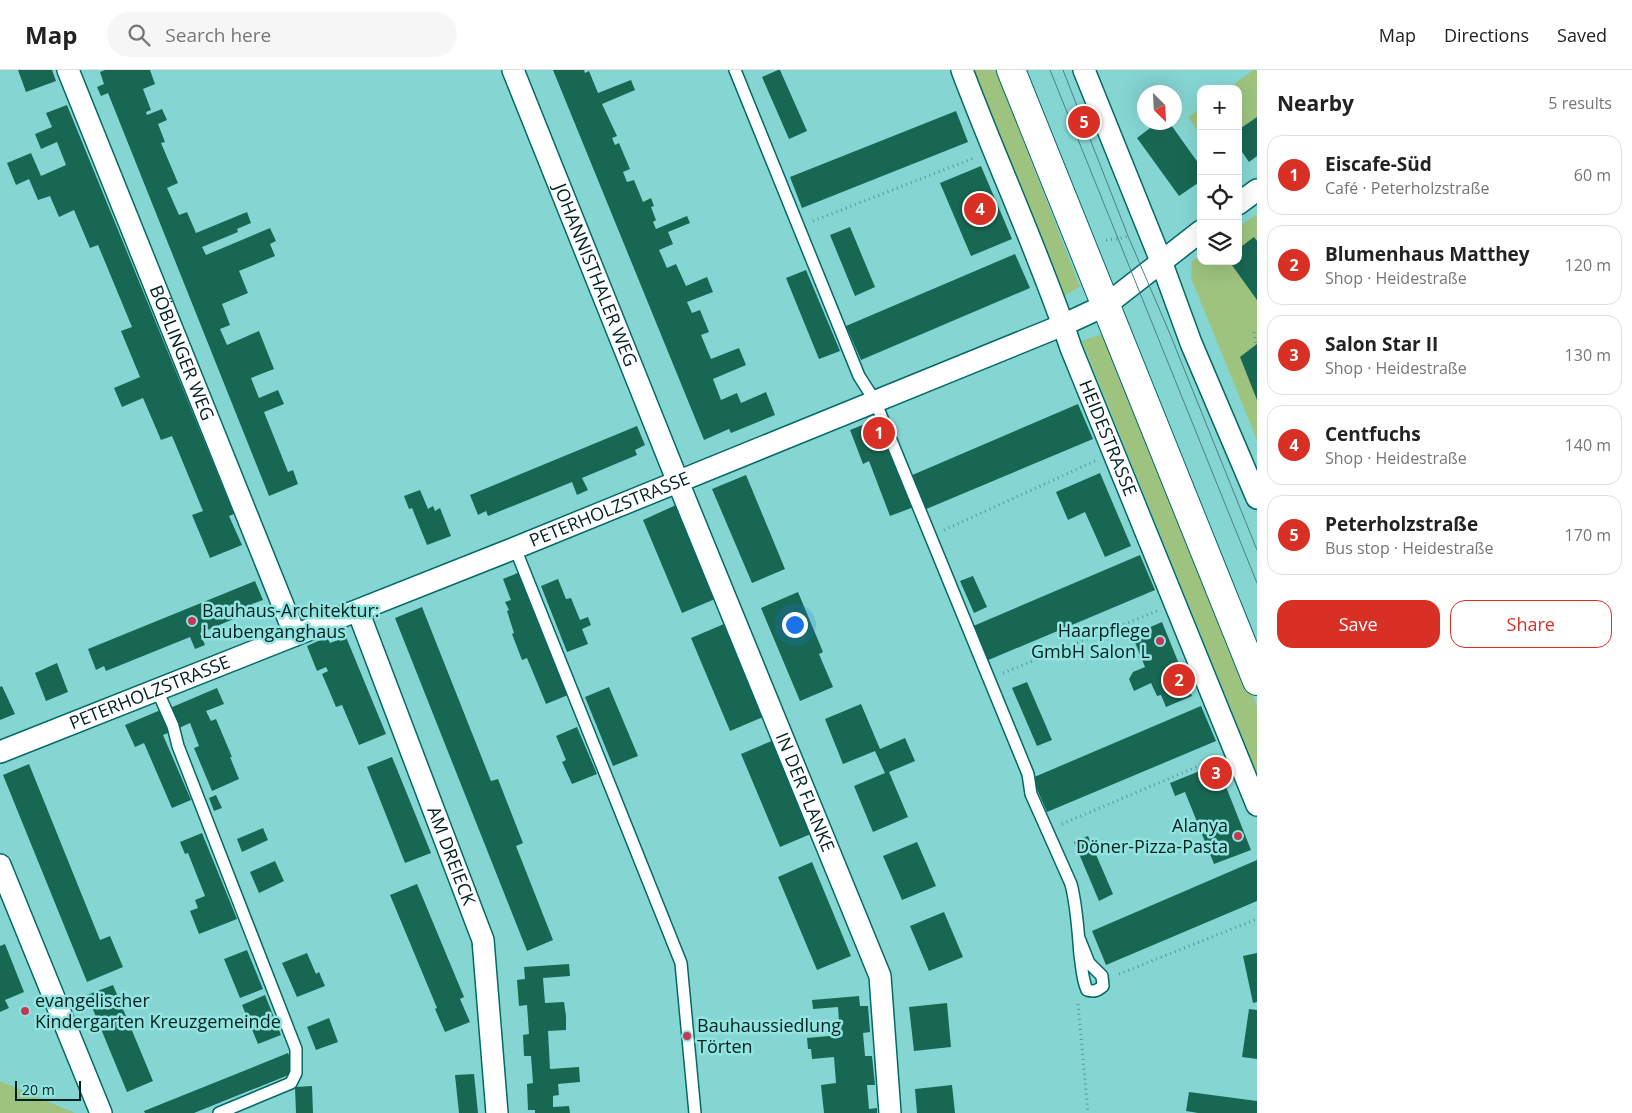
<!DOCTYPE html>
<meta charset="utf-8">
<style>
body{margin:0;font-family:"Open Sans",sans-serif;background:#f6f6f6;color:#222}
.controls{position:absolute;right:15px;top:15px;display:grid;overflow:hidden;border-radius:10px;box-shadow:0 5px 20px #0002}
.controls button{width:45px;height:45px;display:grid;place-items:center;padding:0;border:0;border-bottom:1px solid #e0e0e0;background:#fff;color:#222;font:25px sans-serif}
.compass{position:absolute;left:1137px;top:15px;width:45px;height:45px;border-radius:50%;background:#fff;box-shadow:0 5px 20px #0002;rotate:156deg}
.scale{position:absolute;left:15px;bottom:12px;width:66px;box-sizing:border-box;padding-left:5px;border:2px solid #002221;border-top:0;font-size:14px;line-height:18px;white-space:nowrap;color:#002221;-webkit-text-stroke:4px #92e4e0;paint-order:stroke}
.you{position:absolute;left:794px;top:554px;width:18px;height:18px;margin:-12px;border:4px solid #fff;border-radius:50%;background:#1a73e8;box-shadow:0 0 0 8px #1a73e833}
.badge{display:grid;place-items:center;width:32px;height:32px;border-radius:50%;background:#d93025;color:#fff;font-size:16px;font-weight:700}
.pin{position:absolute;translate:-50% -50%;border:2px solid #fff;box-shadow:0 1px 5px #0006}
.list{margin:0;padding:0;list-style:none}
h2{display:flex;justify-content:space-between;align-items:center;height:65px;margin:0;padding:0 20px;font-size:21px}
h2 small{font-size:16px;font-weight:400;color:#767676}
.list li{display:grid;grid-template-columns:32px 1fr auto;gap:15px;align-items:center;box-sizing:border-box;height:80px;margin:0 10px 10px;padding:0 10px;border:1px solid #e0e0e0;border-radius:15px}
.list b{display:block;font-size:19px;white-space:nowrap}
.list p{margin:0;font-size:16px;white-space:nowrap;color:#767676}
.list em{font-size:16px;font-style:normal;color:#767676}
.actions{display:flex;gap:10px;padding:15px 20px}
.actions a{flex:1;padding:11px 0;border:1px solid #d93025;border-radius:15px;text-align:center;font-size:18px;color:#d93025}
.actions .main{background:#d93025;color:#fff}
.icon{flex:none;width:28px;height:28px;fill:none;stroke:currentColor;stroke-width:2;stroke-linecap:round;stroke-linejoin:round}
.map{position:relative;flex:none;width:1257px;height:1043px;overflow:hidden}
header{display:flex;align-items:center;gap:30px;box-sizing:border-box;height:70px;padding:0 25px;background:#fff;border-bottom:1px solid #e0e0e0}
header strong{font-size:24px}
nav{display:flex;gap:28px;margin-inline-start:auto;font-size:18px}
.search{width:350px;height:45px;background:#f6f6f6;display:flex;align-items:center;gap:12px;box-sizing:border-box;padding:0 18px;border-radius:28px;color:#767676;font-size:19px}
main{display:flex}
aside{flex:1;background:#fff}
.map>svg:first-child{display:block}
.green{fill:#9dc37f}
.building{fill:#186753}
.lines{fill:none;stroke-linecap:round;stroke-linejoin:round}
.lane-casing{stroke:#036a67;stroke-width:14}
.street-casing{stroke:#036a67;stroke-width:24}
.secondary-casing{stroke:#036a67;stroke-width:30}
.path{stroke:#579896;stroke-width:3;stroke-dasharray:1 4;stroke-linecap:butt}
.lane{stroke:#fff;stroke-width:11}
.street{stroke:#fff;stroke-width:21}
.secondary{stroke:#fff;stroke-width:28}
.tram{stroke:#478381;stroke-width:1}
.poi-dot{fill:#c63757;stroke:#92e4e0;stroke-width:2}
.labels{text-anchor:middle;stroke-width:5;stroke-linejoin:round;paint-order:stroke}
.street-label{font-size:18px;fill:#002221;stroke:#92e4e0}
.poi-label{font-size:18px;fill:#002221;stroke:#92e4e0;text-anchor:start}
</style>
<header>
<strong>Map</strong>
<div class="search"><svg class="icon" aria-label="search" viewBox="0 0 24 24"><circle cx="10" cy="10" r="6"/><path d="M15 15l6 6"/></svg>Search here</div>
<nav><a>Map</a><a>Directions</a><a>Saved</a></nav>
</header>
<main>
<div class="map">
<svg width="1257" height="1043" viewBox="0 0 1257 1043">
<rect width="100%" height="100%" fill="#85d6d3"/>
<g class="green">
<polygon points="973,0 996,0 1080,217 1063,226"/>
<polygon points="1253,0 1257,0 1257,47 1238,60 1238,19 1228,19"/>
<polygon points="1201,38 1201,66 1188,47"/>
<polygon points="1257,144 1257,370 1191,208 1192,191 1201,185 1201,191 1238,191 1238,158"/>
<polygon points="1108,262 1257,636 1257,703 1082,271"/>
<polygon points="0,1011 75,1043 0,1043"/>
</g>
<g class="building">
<polygon points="18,0 52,0 56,11 26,22"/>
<polygon points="105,0 150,0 155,14 143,19 151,40 146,42 147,45 162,39 167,50 158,54 165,72 161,73 178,113 167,118 179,145 187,142 196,163 247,142 251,153 237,159 238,162 202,177 206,185 270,158 276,171 270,174 275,186 239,201 248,223 222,234 230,255 220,259 227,275 259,261 274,299 251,308 259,328 278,320 284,334 264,342 288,402 293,400 298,414 269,426 108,23 101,26 97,17 104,14 100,2"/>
<polygon points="553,0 584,0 585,3 589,1 598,23 631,10 635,20 602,34 617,66 612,68 615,75 619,73 630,99 623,102 627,112 634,110 643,132 651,128 654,136 651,137 656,150 653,152 656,159 687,146 690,153 668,162 673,174 659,180 667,198 676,194 686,216 707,207 713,222 687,232 692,243 700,240 709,262 701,265 711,289 739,278 746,295 713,309 721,330 737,323 741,333 766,322 775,345 731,363 729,359 704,370"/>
<polygon points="778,0 780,0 807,61 789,69 762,7"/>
<polygon points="67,35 234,444 229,446 242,475 210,488 192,445 203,441 172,366 161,370 143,328 122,337 114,318 140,307 121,261 132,257 98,175 90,178 74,140 59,147 50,126 38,130 29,109 16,115 7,93 31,83 41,106 66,95 57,72 41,79 35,64 52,57 46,43"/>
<polygon points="956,41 968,72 802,138 790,107"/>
<polygon points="1257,47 1257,86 1249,92 1238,76 1238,60"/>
<polygon points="1158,52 1169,52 1201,97 1201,111 1179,126 1137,68"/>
<polygon points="981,96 1012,169 971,186 940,113"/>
<polygon points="850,157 875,217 855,226 830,165"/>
<polygon points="1254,167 1257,171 1257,230 1229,191 1238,191 1238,179"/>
<polygon points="1015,184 1030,218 861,290 846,256"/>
<polygon points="806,200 840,281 819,289 786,208"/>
<polygon points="1257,274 1257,330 1240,287"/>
<polygon points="1078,334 1093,369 924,440 910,406"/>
<polygon points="880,348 914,437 890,446 869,391 863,394 850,360"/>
<polygon points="637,356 645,375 635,380 637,385 582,408 588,420 577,425 572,412 488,446 486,441 478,445 470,425"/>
<polygon points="1100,403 1131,476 1105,487 1085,442 1068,450 1056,422"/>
<polygon points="746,405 785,499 752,513 712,419"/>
<polygon points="420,420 428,439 433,436 435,441 440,438 451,466 427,475 412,438 409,439 404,426"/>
<polygon points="676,435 715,529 682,543 643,450"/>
<polygon points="1140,485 1155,520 986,591 971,557"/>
<polygon points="520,502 532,530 529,531 568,625 546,634 527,588 522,590 512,564 514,563 507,541 509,540 505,532 511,530 503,509"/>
<polygon points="973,506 987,537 974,543 960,511"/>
<polygon points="558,509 566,529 571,528 580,550 588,547 591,555 582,559 588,574 567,582 541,516"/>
<polygon points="255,511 263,530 252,534 255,540 200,563 205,575 195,579 190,567 106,601 104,596 96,600 88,579"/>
<polygon points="798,522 823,582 819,584 833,617 800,631 761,538"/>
<polygon points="422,537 491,711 498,709 523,773 516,776 553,870 527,881 395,548"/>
<polygon points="1162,552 1192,626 1166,637 1161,625 1157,626 1151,613 1134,621 1129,609 1133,602 1145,597 1132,565"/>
<polygon points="724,554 763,647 730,661 691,568"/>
<polygon points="327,567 330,573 346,567 386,664 359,675 342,635 336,637 328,618 322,604 328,601 326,597 317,601 307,576"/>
<polygon points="57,593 68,622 46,631 35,603"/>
<polygon points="1027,612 1052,670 1037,676 1012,618"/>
<polygon points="2,616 15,644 0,650 0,617"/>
<polygon points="609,617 638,686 613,696 585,627"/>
<polygon points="217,618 224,634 206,641 211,651 216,649 232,687 230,687 239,709 212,721 194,678 199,676 190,653 179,658 170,638"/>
<polygon points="861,634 880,679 905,668 915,691 889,702 908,747 873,762 854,716 885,703 875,681 843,694 825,649"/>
<polygon points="1201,636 1216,671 1047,742 1032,708"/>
<polygon points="163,639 172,661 163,665 191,730 172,738 144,673 135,677 125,655"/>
<polygon points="577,657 597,704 572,714 562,692 566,690 556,666"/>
<polygon points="774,670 813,763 780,777 741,684"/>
<polygon points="392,687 431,783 405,793 367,697"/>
<polygon points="29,694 100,870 110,866 123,897 87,912 3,705"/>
<polygon points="1217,694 1251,780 1214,794 1185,722 1175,726 1170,713"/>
<polygon points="216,725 222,738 214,741 209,728"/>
<polygon points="263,758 268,770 242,782 237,769"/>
<polygon points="202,763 237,849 199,864 190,841 198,838 195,830 205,826 188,783 185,784 180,772"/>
<polygon points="1088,766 1113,824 1099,831 1074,772"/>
<polygon points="917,772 936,816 902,830 883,786"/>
<polygon points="1257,790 1257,831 1106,895 1092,861"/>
<polygon points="275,791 284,811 259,823 250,802"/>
<polygon points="812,792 851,886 817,900 778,807"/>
<polygon points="417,814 464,927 460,929 470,952 445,962 435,939 437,938 390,825"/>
<polygon points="944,842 963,887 929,901 910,856"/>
<polygon points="5,874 24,922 5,930 9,938 0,942 0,876"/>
<polygon points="247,880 263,919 240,928 224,889"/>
<polygon points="307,883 316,904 319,902 325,916 297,927 282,893"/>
<polygon points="1257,883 1257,932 1253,933 1243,886"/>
<polygon points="569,894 570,906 543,908 545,933 564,932 566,946 566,960 548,961 550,999 579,997 580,1012 558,1014 559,1025 553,1026 553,1037 569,1036 570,1043 535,1043 535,1040 528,1040 527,1014 533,1013 531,986 524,986 523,965 529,964 527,935 519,936 517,910 525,909 524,897"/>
<polygon points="113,915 153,1011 127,1022 87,925"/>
<polygon points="265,925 281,965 258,974 242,935"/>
<polygon points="859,926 860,936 868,936 870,962 863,963 865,986 872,986 875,1015 867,1015 869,1039 877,1038 877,1043 824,1043 821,1015 836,1013 834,987 812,989 811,979 808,979 807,968 840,965 838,937 813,939 812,930"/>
<polygon points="947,933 951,977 914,981 909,937"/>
<polygon points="1249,939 1257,940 1257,989 1242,987"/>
<polygon points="329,948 338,972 316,980 307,957"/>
<polygon points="288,983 296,1002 194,1043 145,1043 144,1041"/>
<polygon points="474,1004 478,1043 459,1043 455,1005"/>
<polygon points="952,1015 955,1043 917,1043 915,1019"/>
<polygon points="312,1016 313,1043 296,1043 295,1017"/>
<polygon points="1189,1022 1257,1031 1257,1043 1198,1043 1186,1041"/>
</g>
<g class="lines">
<g class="lane-casing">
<g id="lane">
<path d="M735,0l124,306 16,25 153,373 3,20 40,90c6,23 7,47 9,71 2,12 2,24 7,35 7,2 10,1 16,-4l-1,-10 -13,-13 -10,-25"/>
<polyline points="515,478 681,893 695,1043"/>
<polyline points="157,620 173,656 178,676 296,979 296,1003 291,1013 219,1043"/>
</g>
</g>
<g class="street-casing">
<g id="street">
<path id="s1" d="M68,0l227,565"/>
<path id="s2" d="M513,0l165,412 202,494 10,137"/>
<path id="s3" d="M962,0c35,93 77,183 109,278l186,457"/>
<polyline points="1084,0 1161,191 1191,273 1257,428"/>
<polyline points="1238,134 1257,120"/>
<path id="s4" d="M358,541l125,329 14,173"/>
<path id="s5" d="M0,682l515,-204 548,-223 43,-20 95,-74"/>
<polyline points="0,795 101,1043"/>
</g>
</g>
<g class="secondary-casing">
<polyline id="secondary" points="1011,0 1257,611"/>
</g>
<g class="path">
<polyline points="813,151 974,88"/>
<polyline points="1106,170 1118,169 1129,166"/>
<polyline points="1254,262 1256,275"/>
<polyline points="944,460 1095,391"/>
<polyline points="1003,603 1157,541"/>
<polyline points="1062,754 1215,689"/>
<polyline points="1119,904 1257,849"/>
<polyline points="1078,934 1088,1043"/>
</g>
<use href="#lane" class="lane"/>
<use href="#street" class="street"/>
<use href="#secondary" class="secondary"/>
<g class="tram">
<polyline points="1050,0 1257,513"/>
<polyline points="1063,0 1128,166 1170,264 1257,480"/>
</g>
</g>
<g class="poi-dot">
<circle cx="192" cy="551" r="5"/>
<circle cx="1160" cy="571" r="5"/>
<circle cx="1238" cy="766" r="5"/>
<circle cx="25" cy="941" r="5"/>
<circle cx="687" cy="966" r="5"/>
</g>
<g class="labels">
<g class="street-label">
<text dy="6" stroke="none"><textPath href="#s2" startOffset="221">JOHANNISTHALER WEG</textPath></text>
<text dy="6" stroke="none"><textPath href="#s1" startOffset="305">BÖBLINGER WEG</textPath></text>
<text dy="6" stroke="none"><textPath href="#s3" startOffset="396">HEIDESTRASSE</textPath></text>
<text dy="6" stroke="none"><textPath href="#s5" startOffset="656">PETERHOLZSTRASSE</textPath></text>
<text dy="6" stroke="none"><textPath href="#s5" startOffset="161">PETERHOLZSTRASSE</textPath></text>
<text dy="6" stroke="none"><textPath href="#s2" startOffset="779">IN DER FLANKE</textPath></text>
<text dy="6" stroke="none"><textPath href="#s4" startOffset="262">AM DREIECK</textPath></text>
</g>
<g class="poi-label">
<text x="202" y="547">Bauhaus-Architektur:<tspan x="202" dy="21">Laubenganghaus</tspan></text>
<text x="1150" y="567" text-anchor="end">Haarpflege<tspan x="1150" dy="21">GmbH Salon L</tspan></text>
<text x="1228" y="762" text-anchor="end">Alanya<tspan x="1228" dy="21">Döner-Pizza-Pasta</tspan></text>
<text x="35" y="937">evangelischer<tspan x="35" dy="21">Kindergarten Kreuzgemeinde</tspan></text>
<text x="697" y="962">Bauhaussiedlung<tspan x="697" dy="21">Törten</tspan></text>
</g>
</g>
</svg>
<div class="controls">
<button>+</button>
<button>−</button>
<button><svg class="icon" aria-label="locate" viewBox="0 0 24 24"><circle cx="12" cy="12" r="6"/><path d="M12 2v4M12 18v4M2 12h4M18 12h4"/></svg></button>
<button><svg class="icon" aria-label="layers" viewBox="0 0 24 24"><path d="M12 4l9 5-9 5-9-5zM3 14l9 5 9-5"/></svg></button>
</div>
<svg class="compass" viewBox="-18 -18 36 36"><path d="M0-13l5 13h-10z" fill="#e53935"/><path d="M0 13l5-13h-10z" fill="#767676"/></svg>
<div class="scale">20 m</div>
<div class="you"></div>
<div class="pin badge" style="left:879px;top:363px">1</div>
<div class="pin badge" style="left:1179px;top:610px">2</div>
<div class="pin badge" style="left:1216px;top:703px">3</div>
<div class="pin badge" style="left:980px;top:139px">4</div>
<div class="pin badge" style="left:1084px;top:52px">5</div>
</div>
<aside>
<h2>Nearby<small>5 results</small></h2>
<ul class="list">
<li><span class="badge">1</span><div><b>Eiscafe-Süd</b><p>Café · Peterholzstraße</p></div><em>60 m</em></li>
<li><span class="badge">2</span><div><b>Blumenhaus Matthey</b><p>Shop · Heidestraße</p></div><em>120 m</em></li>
<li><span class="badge">3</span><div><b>Salon Star II</b><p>Shop · Heidestraße</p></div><em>130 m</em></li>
<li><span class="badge">4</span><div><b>Centfuchs</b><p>Shop · Heidestraße</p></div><em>140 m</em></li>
<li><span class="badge">5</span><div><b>Peterholzstraße</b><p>Bus stop · Heidestraße</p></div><em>170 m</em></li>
</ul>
<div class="actions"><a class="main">Save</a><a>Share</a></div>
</aside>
</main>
